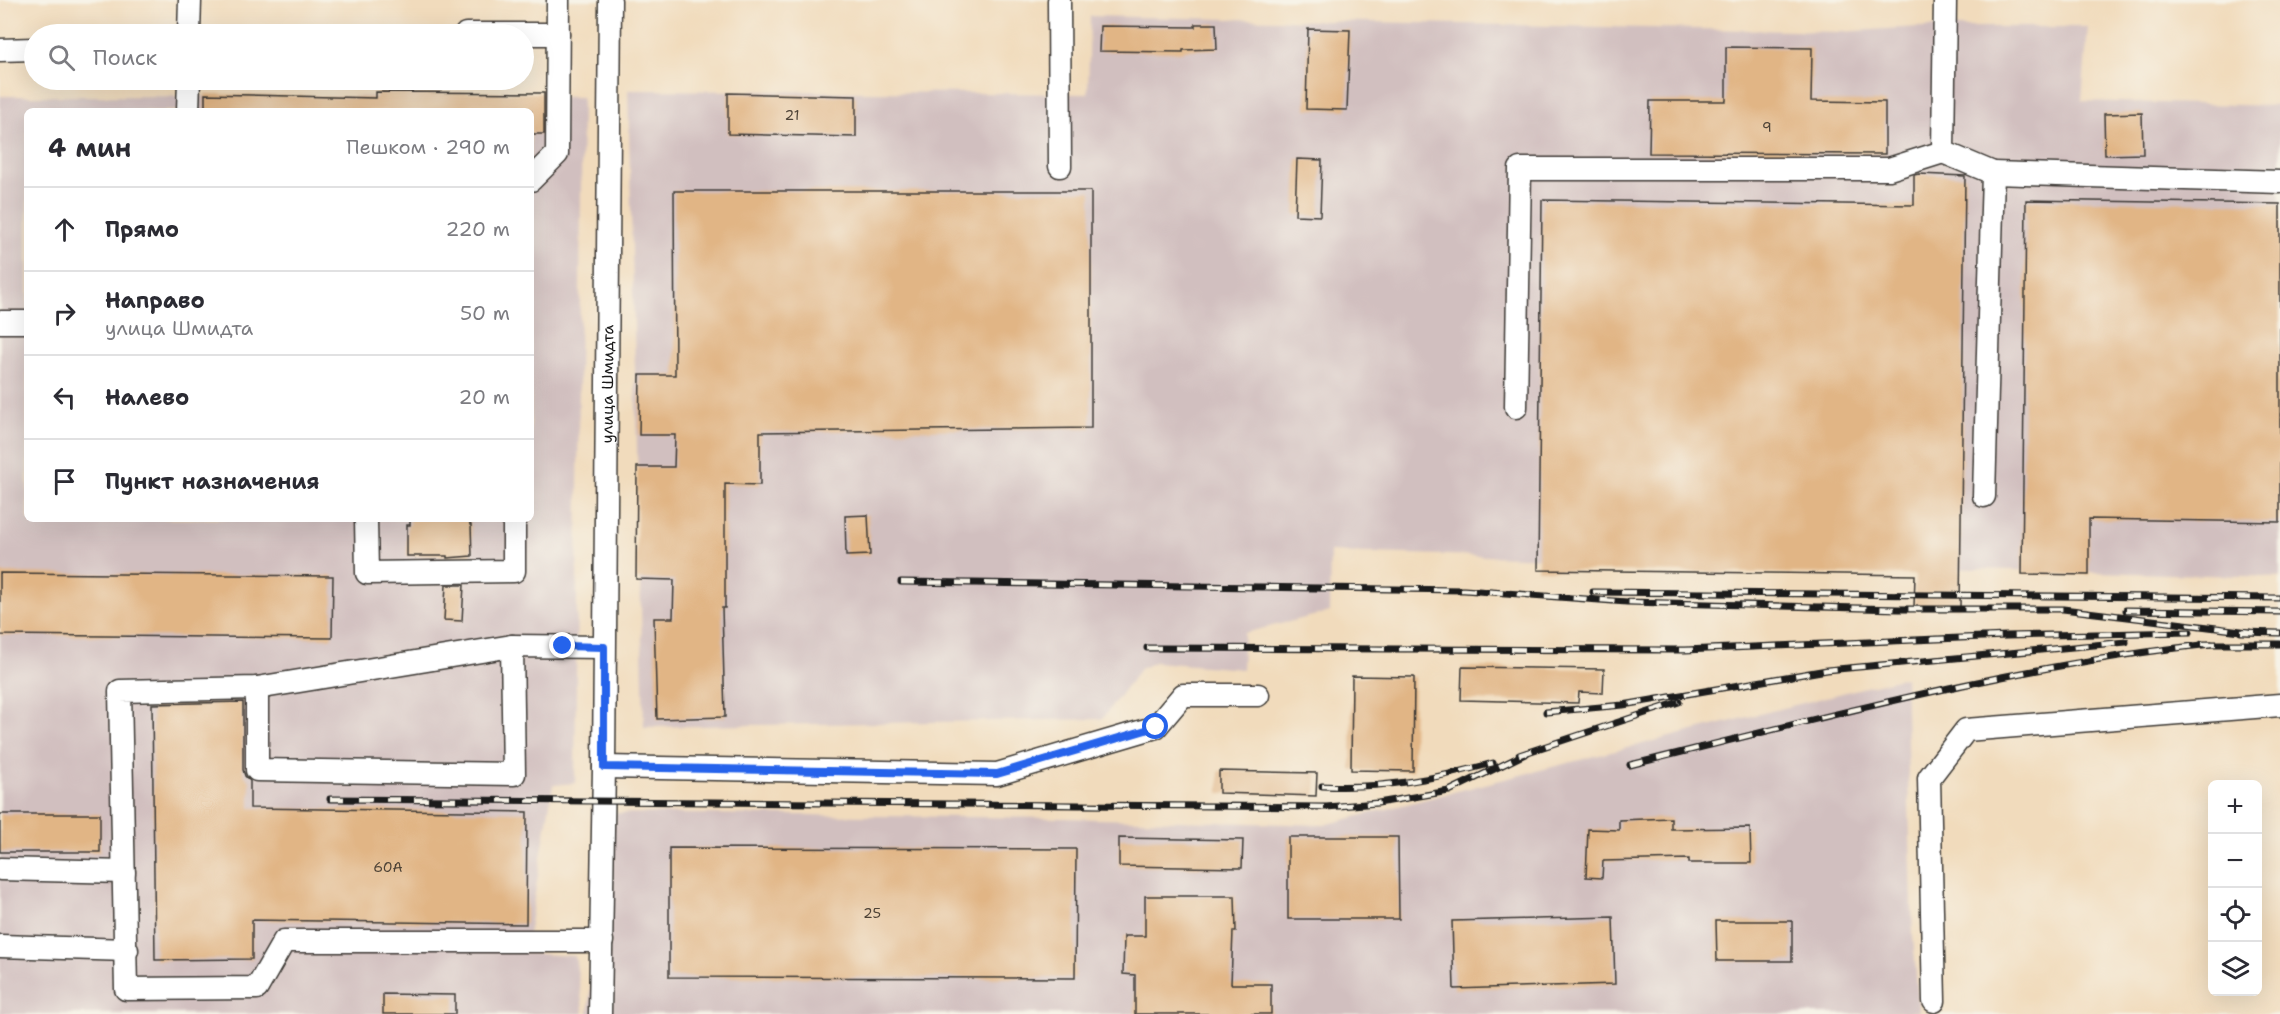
<!DOCTYPE html>
<html lang="ru">
<meta charset="utf-8">
<style>
body{margin:0;font-family:"Shantell Sans",sans-serif;background:#f2f2f3;color:#2b2b33}
.controls{position:absolute;right:18px;bottom:18px;display:grid;overflow:hidden;border-radius:9px;box-shadow:0 6px 24px #0002}
.controls button{width:54px;height:54px;display:grid;place-items:center;padding:0;border:0;border-bottom:2px solid #e1e1e2;background:#fff;color:#2b2b33;font:30px sans-serif}
.stop{position:absolute;width:18px;height:18px;margin:-14px;border:4px solid #2563eb;border-radius:50%;background:#fff}
.stop.end{background:#2563eb;border-color:#fff;box-shadow:0 2px 6px #0008}
.list{margin:0;padding:0;list-style:none}
h2{display:flex;justify-content:space-between;align-items:center;height:78px;margin:0;padding:0 24px;font-size:26px}
h2 small{font-size:20px;font-weight:400;color:#7c7c81}
.list li{display:grid;grid-template-columns:39px 1fr auto;gap:18px;align-items:center;box-sizing:border-box;height:84px;padding:0 24px;border-top:2px solid #e1e1e2}
.list b{display:block;font-size:22px;white-space:nowrap}
.list p{margin:0;font-size:20px;white-space:nowrap;color:#7c7c81}
.list em{font-size:20px;font-style:normal;color:#7c7c81}
.icon{flex:none;width:33px;height:33px;fill:none;stroke:currentColor;stroke-width:2;stroke-linecap:round;stroke-linejoin:round}
.map{position:relative;flex:none;width:2280px;height:1014px;overflow:hidden}
.search{position:absolute;background:#fff;box-shadow:0 6px 24px #0002;left:24px;top:24px;width:510px;height:66px;display:flex;align-items:center;gap:15px;box-sizing:border-box;padding:0 21px;border-radius:33px;color:#7c7c81;font-size:22px}
.panel{position:absolute;background:#fff;box-shadow:0 6px 24px #0002;left:24px;top:108px;width:510px;height:414px;border-radius:9px}
.map>svg:first-child{display:block}
.industrial{fill:#d1bfbf;fill-rule:evenodd}
.building{fill:#e1b585}
.lines{fill:none;stroke-linecap:round;stroke-linejoin:round}
.minor-casing{stroke:#3c3934;stroke-width:25}
.minor{stroke:#fff;stroke-width:22}
.rail-casing{stroke:#1c1c1c;stroke-width:7}
.rail{stroke:#f7f3e8;stroke-width:4.5;stroke-dasharray:14;stroke-linecap:butt}
.route{stroke:#2563eb;stroke-width:8}
.labels{text-anchor:middle;stroke-width:4.5;stroke-linejoin:round;paint-order:stroke}
.number-label{font-size:14px;fill:#4d4236}
.street-label{font-size:16px;fill:#1c1c1c;stroke:#f7f3e8}
</style>
<div class="map">
<svg width="2280" height="1014" viewBox="0 0 2280 1014">
<rect width="100%" height="100%" fill="#f7f3e8"/>
<filter id="ink" filterUnits="userSpaceOnUse"><feTurbulence type="fractalNoise" baseFrequency=".0167" numOctaves="2"/><feDisplacementMap in="SourceGraphic" scale="12" xChannelSelector="R" yChannelSelector="G"/><feConvolveMatrix kernelMatrix="1 2 1 2 8 2 1 2 1" color-interpolation-filters="sRGB"/></filter>
<filter id="wash" filterUnits="userSpaceOnUse"><feTurbulence type="fractalNoise" baseFrequency=".008" numOctaves="4" result="noise"/><feDisplacementMap in="SourceGraphic" scale="24" xChannelSelector="R" yChannelSelector="G"/><feGaussianBlur stdDeviation="1.35" result="paint"/><feColorMatrix in="noise" values="0 0 0 0 0 0 0 0 0 0 0 0 0 0 0 0 0 1.4 0 .05"/><feComposite in="paint" operator="in"/></filter>
<g filter="url(#wash)">
<rect width="100%" height="100%" fill="#f1dbbc"/>
<g class="industrial">
<polygon points="1090,16 1840,32 1918,27 2088,27 2082,101 2280,106 2280,577 1330,552 1329,612 1244,633 1242,669 1155,662 1140,669 1102,719 644,727 628,90 1088,94"/>
<path d="M0,96l582,1 -7,686 -22,2 -28,168 50,3 9,58h-584zM27,111h504v408h-504z"/>
<polygon points="1905,677 1913,936 1919,1012 1850,1014 588,1014 607,813 1062,818 1324,825"/>
</g>
<g id="blocks">
<g class="building">
<polygon points="1195,24 1216,24 1217,49 1183,50 1183,52 1099,51 1100,26 1195,27"/>
<polygon points="1308,29 1350,30 1347,110 1306,109"/>
<polygon points="1726,47 1812,48 1811,101 1885,102 1885,154 1649,153 1650,101 1726,101"/>
<polygon points="376,92 544,93 544,134 531,134 531,111 205,111 205,94 376,98"/>
<polygon points="728,93 856,96 856,137 728,134"/>
<polygon points="2142,113 2143,154 2105,155 2104,114"/>
<polygon points="1297,159 1322,160 1320,216 1295,215"/>
<polygon points="1919,174 1965,176 1960,608 1914,607 1915,575 1538,570 1542,200 1914,205 1914,175"/>
<polygon points="674,191 1091,191 1091,428 760,432 760,485 725,484 725,608 722,608 725,717 657,719 654,618 673,618 674,580 636,579 637,467 674,467 675,435 639,435 640,375 675,375"/>
<polygon points="2026,200 2280,204 2280,522 2089,519 2089,575 2022,574"/>
<polygon points="868,515 870,555 846,556 845,516"/>
<polygon points="410,519 469,519 470,525 471,525 472,556 447,558 447,556 407,556 407,525 410,525"/>
<polygon points="0,573 333,576 332,638 0,635"/>
<polygon points="446,585 464,585 462,621 444,620"/>
<polygon points="1462,667 1604,669 1603,693 1579,692 1578,703 1461,700"/>
<polygon points="1352,676 1414,677 1413,771 1351,770"/>
<polygon points="243,702 243,770 245,776 250,781 250,808 527,812 526,924 252,920 252,959 155,960 152,704"/>
<polygon points="1219,771 1317,773 1316,796 1219,793"/>
<rect x="0" y="814" width="100" height="38"/>
<polygon points="1671,818 1671,829 1750,828 1751,863 1689,863 1689,859 1603,861 1602,878 1586,877 1588,829 1619,830 1619,820"/>
<polygon points="1288,837 1398,837 1399,919 1288,919"/>
<polygon points="1119,838 1243,840 1242,868 1119,866"/>
<polygon points="669,848 1076,849 1075,978 669,977"/>
<polygon points="1145,896 1235,896 1236,931 1233,931 1231,984 1271,984 1271,1014 1135,1014 1135,975 1123,974 1124,936 1145,936"/>
<polygon points="1613,917 1615,984 1454,989 1452,921"/>
<polygon points="1716,921 1792,921 1792,961 1717,961"/>
<polygon points="383,994 455,995 455,1014 383,1014"/>
</g>
</g>
</g>
<g filter="url(#ink)">
<use href="#blocks" fill-opacity="0" stroke="#3c3934" stroke-width="1.5"/>
<g class="lines">
<g class="minor-casing">
<g id="minor">
<polyline points="1059,0 1060,166"/>
<polyline points="1945,0 1943,152 1993,173 1984,496"/>
<polyline points="189,34 190,0"/>
<polyline points="466,34 558,34"/>
<polyline points="0,50 34,49"/>
<polyline points="188,111 189,80"/>
<polyline points="1993,173 2280,182"/>
<polyline points="531,180 557,154 558,0"/>
<polyline points="0,322 27,322"/>
<polyline points="1516,407 1520,169 1889,169 1943,152"/>
<polyline points="366,519 367,573 514,571 514,519"/>
<polyline points="257,688 257,770 514,774 512,646"/>
<polyline points="604,767 997,774 1156,727 1183,695 1258,695"/>
<polyline points="0,869 124,872"/>
<polyline points="602,941 284,941 257,988 126,989 120,691 257,688 512,646 604,647"/>
<polyline points="0,946 127,950"/>
<polyline points="1934,1001 1929,778 1966,730 2280,705"/>
<path id="s1" d="M600,1014l4,-247 6,-767"/>
</g>
</g>
<use href="#minor" class="minor"/>
<g class="rail-casing">
<g id="rail">
<polyline points="901,582 1464,590 1627,602 1899,609 2063,609 2249,632"/>
<polyline points="1593,592 2280,598"/>
<polyline points="2126,610 2280,612"/>
<polyline points="2241,632 2280,633"/>
<polyline points="2202,644 2280,644"/>
<polyline points="1147,648 1685,650 2006,636 2190,632"/>
<polyline points="1546,712 1623,705 1827,670 2126,642"/>
<polyline points="1519,755 1679,702"/>
<path d="M1630,765c192,-47 384,-100 581,-121"/>
<path d="M1322,786c60,3 113,-7 171,-23"/>
<polyline points="330,799 1326,807 1378,803 1449,791 1527,753"/>
</g>
</g>
<use href="#rail" class="rail"/>
</g>
</g>
<g class="lines" filter="url(#ink)">
<polyline class="route" points="563,646 604,647 604,767 997,774 1156,727"/>
</g>
<g class="labels">
<g class="number-label">
<text x="792" y="120">21</text>
<text x="1767" y="132">9</text>
<text x="388" y="872">60А</text>
<text x="872" y="918">25</text>
</g>
<g class="street-label">
<text dy="6" stroke="none"><textPath href="#s1" startOffset="630">улица Шмидта</textPath></text>
</g>
</g>
</svg>
<div class="controls">
<button>+</button>
<button>−</button>
<button><svg class="icon" aria-label="locate" viewBox="0 0 24 24"><circle cx="12" cy="12" r="6"/><path d="M12 2v4M12 18v4M2 12h4M18 12h4"/></svg></button>
<button><svg class="icon" aria-label="layers" viewBox="0 0 24 24"><path d="M12 4l9 5-9 5-9-5zM3 14l9 5 9-5"/></svg></button>
</div>
<div class="stop" style="left:1156px;top:727px"></div>
<div class="stop end" style="left:563px;top:646px"></div>
<div class="search"><svg class="icon" aria-label="search" viewBox="0 0 24 24"><circle cx="10" cy="10" r="6"/><path d="M15 15l6 6"/></svg>Поиск</div>
<section class="panel">
<h2>4 мин<small>Пешком · 290 m</small></h2>
<ul class="list">
<li><svg class="icon" aria-label="ahead" viewBox="0 0 24 24"><path d="M12 20V5M6 11l6-6 6 6"/></svg><div><b>Прямо</b></div><em>220 m</em></li>
<li><svg class="icon" aria-label="right" viewBox="0 0 24 24"><path d="M7 20v-9h11M14 6l5 5-5 5"/></svg><div><b>Направо</b><p>улица Шмидта</p></div><em>50 m</em></li>
<li><svg class="icon" aria-label="left" viewBox="0 0 24 24"><path d="M17 20v-9H6M10 6l-5 5 5 5"/></svg><div><b>Налево</b></div><em>20 m</em></li>
<li><svg class="icon" aria-label="arrive" viewBox="0 0 24 24"><path d="M6 21V4h12l-3 4 3 4H6"/></svg><div><b>Пункт назначения</b></div></li>
</ul>
</section>
</div>
